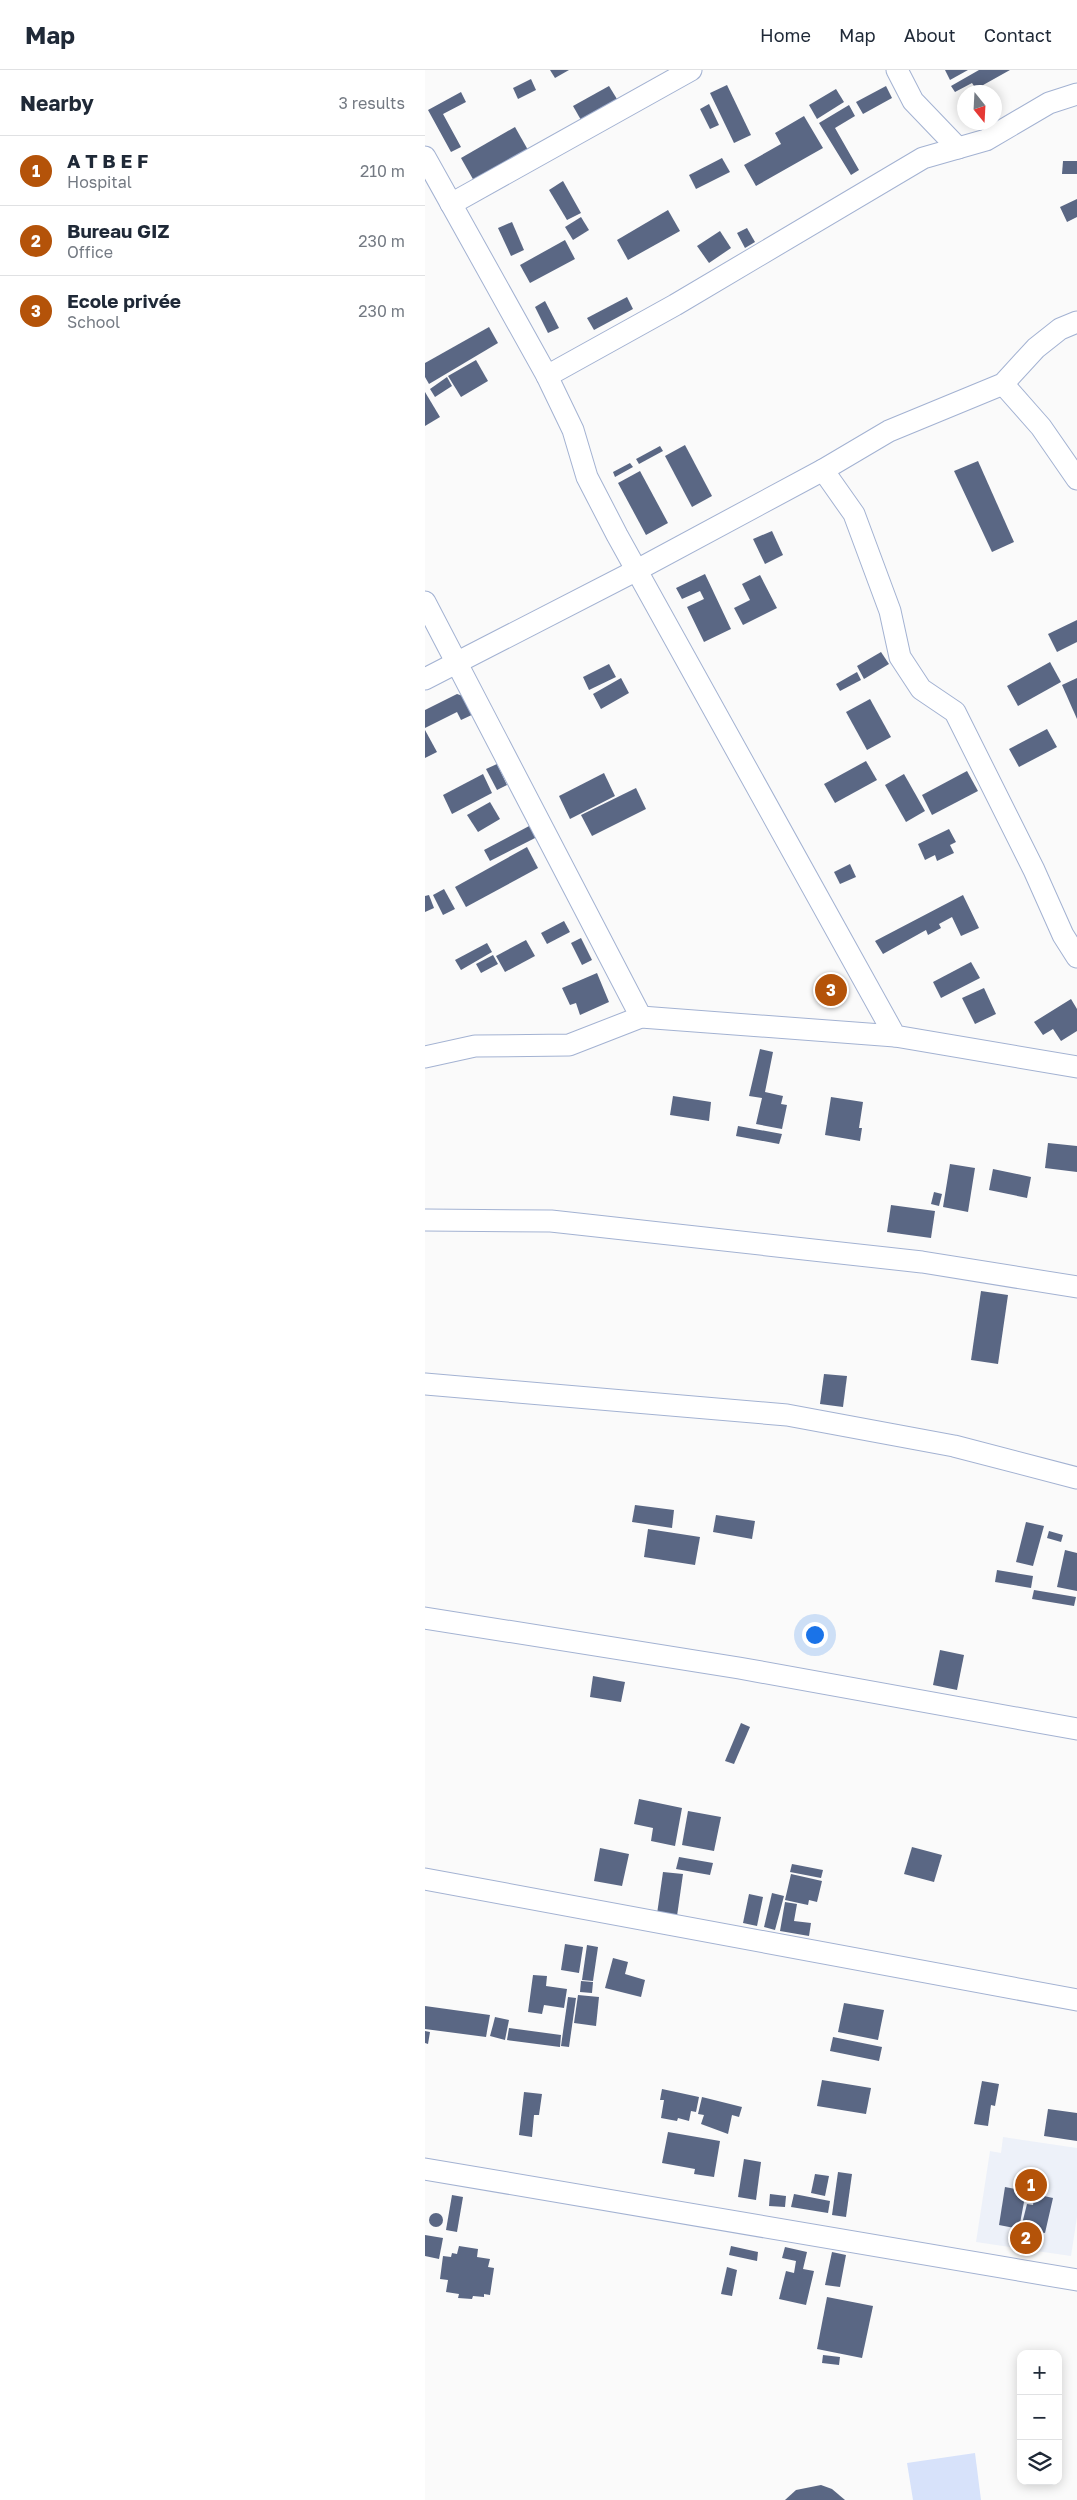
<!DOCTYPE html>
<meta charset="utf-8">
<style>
body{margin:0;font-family:"Golos Text",sans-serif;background:#f2f2f3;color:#1f2937}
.controls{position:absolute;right:15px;bottom:15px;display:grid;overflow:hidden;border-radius:10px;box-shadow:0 2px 12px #0003}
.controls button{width:45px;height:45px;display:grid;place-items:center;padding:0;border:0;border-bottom:1px solid #e0e1e3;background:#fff;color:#1f2937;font:25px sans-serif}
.compass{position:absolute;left:532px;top:15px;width:45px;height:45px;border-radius:50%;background:#fff;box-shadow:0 2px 12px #0003;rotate:162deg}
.you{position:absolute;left:389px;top:1564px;width:18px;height:18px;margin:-12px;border:4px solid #fff;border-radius:50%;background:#1a73e8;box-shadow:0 0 0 8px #1a73e833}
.badge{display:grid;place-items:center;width:32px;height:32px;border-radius:50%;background:#b45309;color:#fff;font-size:16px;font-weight:700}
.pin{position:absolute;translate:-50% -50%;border:2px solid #fff;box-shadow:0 1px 5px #0006}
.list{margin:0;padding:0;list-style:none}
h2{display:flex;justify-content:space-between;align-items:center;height:65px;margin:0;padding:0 20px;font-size:21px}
h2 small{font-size:16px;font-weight:400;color:#747a83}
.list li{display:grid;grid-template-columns:32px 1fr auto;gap:15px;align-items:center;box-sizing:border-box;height:70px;padding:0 20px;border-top:1px solid #e0e1e3}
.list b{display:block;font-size:19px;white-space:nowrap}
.list p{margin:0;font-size:16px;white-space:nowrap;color:#747a83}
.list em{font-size:16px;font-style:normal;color:#747a83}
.icon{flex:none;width:28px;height:28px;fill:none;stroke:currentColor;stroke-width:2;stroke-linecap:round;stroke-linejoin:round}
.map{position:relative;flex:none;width:652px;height:2430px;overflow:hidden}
header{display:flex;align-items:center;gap:30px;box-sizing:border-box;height:70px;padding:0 25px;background:#fff;border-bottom:1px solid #e0e1e3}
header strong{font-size:24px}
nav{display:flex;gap:28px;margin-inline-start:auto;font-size:18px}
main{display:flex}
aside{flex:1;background:#fff}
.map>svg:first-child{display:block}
.built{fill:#edf1f9}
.green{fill:#d7e2fa}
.building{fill:#5a6784}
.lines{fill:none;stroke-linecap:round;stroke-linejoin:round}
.minor-casing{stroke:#a3b2d2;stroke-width:23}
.minor{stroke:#fff;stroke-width:21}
</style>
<header>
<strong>Map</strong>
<nav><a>Home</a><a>Map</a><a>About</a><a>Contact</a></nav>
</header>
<main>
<aside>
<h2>Nearby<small>3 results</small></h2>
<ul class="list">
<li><span class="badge">1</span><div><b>A T B E F</b><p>Hospital</p></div><em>210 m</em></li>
<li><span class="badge">2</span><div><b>Bureau GIZ</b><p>Office</p></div><em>230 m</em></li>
<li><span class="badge">3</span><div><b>Ecole privée</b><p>School</p></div><em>230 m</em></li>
</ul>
</aside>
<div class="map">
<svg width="652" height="2430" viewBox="0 0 652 2430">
<rect width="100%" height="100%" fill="#fafafa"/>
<polygon class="built" points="578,2067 652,2078 652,2147 646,2186 551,2172 565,2081 576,2083"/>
<polygon class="green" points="550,2383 556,2430 488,2430 482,2393"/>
<g class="building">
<polygon points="125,0 144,0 130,8"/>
<polygon points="520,0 543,0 525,10"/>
<polygon points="554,0 585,0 551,19 547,13 530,22 526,16"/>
<polygon points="106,9 111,20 93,29 88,18"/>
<polygon points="302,15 326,65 309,73 285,23"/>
<polygon points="184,16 195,34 156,50 148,36"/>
<polygon points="461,16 467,28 438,44 431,32"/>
<polygon points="411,19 419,32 392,49 384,35"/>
<polygon points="36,22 41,32 18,44 36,77 26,82 3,40"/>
<polygon points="284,34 294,55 285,59 275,39"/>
<polygon points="424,35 430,46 410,58 434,100 426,105 394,53"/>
<polygon points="379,46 398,78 331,116 319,95 356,74 350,63"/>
<polygon points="90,57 103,80 49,111 36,88"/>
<polygon points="297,88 305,102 271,119 264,105"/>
<polygon points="638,91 652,91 652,104 637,104"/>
<polygon points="138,111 156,143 142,150 124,120"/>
<polygon points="652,129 652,147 642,152 635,137"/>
<polygon points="243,140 255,161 203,190 192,170"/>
<polygon points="156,147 164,160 148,170 140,157"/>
<polygon points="87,152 99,180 86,186 73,158"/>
<polygon points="322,158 330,172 320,178 312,163"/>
<polygon points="295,161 306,178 284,193 272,176"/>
<polygon points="140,170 150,189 105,213 95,195"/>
<polygon points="202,227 208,239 169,260 162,248"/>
<polygon points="120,231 134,258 123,263 110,237"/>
<polygon points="64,257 73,273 4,314 0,307 0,293"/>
<polygon points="51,290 63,311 36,327 23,306"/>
<polygon points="22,307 27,316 10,327 5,319"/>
<polygon points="0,322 15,347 0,356"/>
<polygon points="260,375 287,426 267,437 240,386"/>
<polygon points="235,376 238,381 214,394 211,389"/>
<polygon points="553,391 589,472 567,482 529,401"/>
<polygon points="205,393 208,397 190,407 188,402"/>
<polygon points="215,401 243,453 221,465 193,413"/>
<polygon points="347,461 358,485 340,494 328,469"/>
<polygon points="280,504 306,559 279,572 262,537 279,529 275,521 257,529 251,518"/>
<polygon points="335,505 352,538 318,555 309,538 325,530 317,514"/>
<polygon points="652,550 652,572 632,582 623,564"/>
<polygon points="456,582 464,594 439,609 432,596"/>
<polygon points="625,592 636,612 593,636 582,616"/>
<polygon points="184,594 191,607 164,620 158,607"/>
<polygon points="432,602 436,610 415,621 411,614"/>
<polygon points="196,608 204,623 176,639 168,624"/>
<polygon points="652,608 652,649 637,615"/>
<polygon points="32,624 44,628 51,643 36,650 32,642 0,658 0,640"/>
<polygon points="445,629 466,667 442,680 421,642"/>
<polygon points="622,659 632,677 594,697 584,679"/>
<polygon points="0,660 12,682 0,688"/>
<polygon points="441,691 452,710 410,733 399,714"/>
<polygon points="72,694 82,715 72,720 61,699"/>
<polygon points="542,701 553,721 507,745 497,725"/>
<polygon points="179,703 190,726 145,749 134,726"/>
<polygon points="58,704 67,723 27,744 18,725"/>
<polygon points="479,704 500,741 481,752 460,715"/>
<polygon points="211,718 221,739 167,766 156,745"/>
<polygon points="65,732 75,749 53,762 42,745"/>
<polygon points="106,755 112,767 65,791 59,780"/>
<polygon points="524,759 531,772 525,775 529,783 512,791 510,785 500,790 493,774"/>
<polygon points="102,777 113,798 41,837 30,817"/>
<polygon points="425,794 431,807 415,814 409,802"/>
<polygon points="19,819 30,839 18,845 8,825"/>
<polygon points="4,825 9,838 0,842 0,826"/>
<polygon points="538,825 554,858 536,866 527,847 514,854 516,858 503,865 501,860 458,884 450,871"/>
<polygon points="139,851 145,862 122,874 116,863"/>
<polygon points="156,868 167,890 157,895 146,873"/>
<polygon points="101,870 110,886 80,902 71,886"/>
<polygon points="62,873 67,882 36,900 30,890"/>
<polygon points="68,885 73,894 56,903 51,894"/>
<polygon points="546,892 555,908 516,928 508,912"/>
<polygon points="172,903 184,932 155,945 151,933 145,935 137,918"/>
<polygon points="559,918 571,944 550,954 537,928"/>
<polygon points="646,929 652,939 652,961 636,971 628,959 618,965 609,952"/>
<polygon points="335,979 348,982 340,1022 358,1026 356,1034 362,1035 357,1059 331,1054 337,1028 324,1026"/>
<polygon points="248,1026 286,1032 284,1051 245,1045"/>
<polygon points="406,1027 438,1032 434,1058 437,1058 435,1071 400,1065"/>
<polygon points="313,1056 357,1064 354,1074 311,1066"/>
<polygon points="623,1073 652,1076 652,1102 620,1098"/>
<polygon points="525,1094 550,1098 543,1142 518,1137"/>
<polygon points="568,1099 606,1107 602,1128 564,1120"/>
<polygon points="509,1122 517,1124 514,1136 506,1134"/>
<polygon points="466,1135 510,1141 506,1168 462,1162"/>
<polygon points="556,1221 583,1225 573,1294 546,1290"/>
<polygon points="399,1304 422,1306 418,1337 395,1334"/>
<polygon points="210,1435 249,1440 247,1458 207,1452"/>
<polygon points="291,1445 330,1451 327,1469 288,1462"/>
<polygon points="601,1452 619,1456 608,1496 591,1492"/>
<polygon points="223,1459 275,1467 270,1495 219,1487"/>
<polygon points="624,1461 638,1465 636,1472 622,1468"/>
<polygon points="640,1480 652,1483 652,1521 632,1517"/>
<polygon points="572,1500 608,1506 606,1518 570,1512"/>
<polygon points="609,1520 651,1527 649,1536 607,1529"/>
<polygon points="515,1580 539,1585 532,1620 508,1615"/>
<polygon points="168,1606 200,1612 196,1632 165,1627"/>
<polygon points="316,1653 325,1657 309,1694 300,1691"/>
<polygon points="214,1729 257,1738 250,1776 226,1771 228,1758 209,1754"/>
<polygon points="263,1741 296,1747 289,1781 257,1775"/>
<polygon points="487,1777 517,1785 509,1812 479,1804"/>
<polygon points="175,1778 204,1784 197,1816 169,1811"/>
<polygon points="254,1787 288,1793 285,1805 251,1799"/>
<polygon points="367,1794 398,1800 396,1808 365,1802"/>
<polygon points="238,1802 258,1804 252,1846 232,1844"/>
<polygon points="366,1804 397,1811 392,1832 384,1830 383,1835 360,1830"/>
<polygon points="347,1823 359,1826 350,1860 339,1857"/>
<polygon points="324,1824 338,1827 332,1856 318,1853"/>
<polygon points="360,1832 372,1834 369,1851 386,1853 384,1866 355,1861"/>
<polygon points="140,1874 158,1877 154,1903 136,1900"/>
<polygon points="162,1875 173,1877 168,1911 157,1910"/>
<polygon points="188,1888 203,1892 200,1904 220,1910 216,1927 180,1918"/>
<polygon points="108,1905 122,1906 121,1916 142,1919 139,1938 119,1935 117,1944 103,1942"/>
<polygon points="156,1911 168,1912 167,1923 155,1922"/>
<polygon points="153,1925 174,1927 171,1956 149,1953"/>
<polygon points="143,1927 151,1928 144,1977 136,1976"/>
<polygon points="419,1933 459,1940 453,1970 413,1962"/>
<polygon points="0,1936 65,1945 61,1967 0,1959"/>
<polygon points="70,1947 84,1950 80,1970 65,1966 68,1955 79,1958 68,1955"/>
<polygon points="84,1958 136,1965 135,1977 82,1970"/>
<polygon points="0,1961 5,1962 3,1974 0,1973"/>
<polygon points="408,1967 457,1977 454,1991 405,1981"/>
<polygon points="397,2010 446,2018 441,2044 392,2036"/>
<polygon points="557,2011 574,2014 570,2036 566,2035 563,2056 549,2054"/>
<polygon points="237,2019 274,2027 271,2042 266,2041 264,2051 253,2048 252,2051 236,2048 239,2030 235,2030"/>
<polygon points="99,2022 117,2024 114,2045 109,2045 107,2067 94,2065"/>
<polygon points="277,2027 317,2037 314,2047 307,2045 303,2064 276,2054 279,2045 273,2044"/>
<polygon points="623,2039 652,2043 652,2071 619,2066"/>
<polygon points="243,2062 295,2071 289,2107 269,2104 270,2099 237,2093"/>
<polygon points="319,2089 336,2092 331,2130 313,2127"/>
<polygon points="413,2102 427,2104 421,2147 407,2145"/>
<polygon points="390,2104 404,2106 400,2126 386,2123"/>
<polygon points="580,2117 601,2121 594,2159 574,2155"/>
<polygon points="345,2124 361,2126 360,2137 344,2136"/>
<polygon points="369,2124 405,2131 403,2143 366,2137"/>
<polygon points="610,2124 628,2128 620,2163 596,2158 602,2134 608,2135"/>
<polygon points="27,2125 38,2127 32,2162 21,2160"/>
<circle cx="11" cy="2150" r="7"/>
<polygon points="0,2165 18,2168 14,2189 0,2186"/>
<polygon points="34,2176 53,2179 52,2187 65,2189 63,2197 69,2198 65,2225 59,2224 59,2227 48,2226 47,2229 33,2228 34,2224 21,2222 23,2210 15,2209 18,2186 26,2187 27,2183 32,2184"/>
<polygon points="306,2176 333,2182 332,2191 304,2185"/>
<polygon points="360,2177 382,2182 378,2199 389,2201 381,2235 354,2229 361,2201 369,2203 371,2191 357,2188"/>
<polygon points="407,2182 421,2185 415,2217 400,2215"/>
<polygon points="302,2197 312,2200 307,2226 296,2224"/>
<polygon points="402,2227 448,2236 437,2288 392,2279"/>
<polygon points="398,2285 415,2287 414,2295 397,2293"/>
<polygon points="396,2415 407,2419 420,2430 360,2430 371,2420"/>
</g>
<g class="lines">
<g class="minor-casing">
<g id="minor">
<polyline points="472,0 488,31 533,78"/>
<polyline points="0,87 122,306 148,360 162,407 192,465 470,966 652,997"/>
<polyline points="26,134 266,0"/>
<polyline points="122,306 250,235 498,88 561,70 624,33 652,24"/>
<polyline points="578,314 616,357 652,409"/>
<polyline points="398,400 429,444 465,541 475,587 496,619 530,642 609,800 638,865 652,887"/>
<polyline points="0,532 216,947"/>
<polyline points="0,609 212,500 398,400 464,361 578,314 611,278 635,259 652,252"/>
<polyline points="0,987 50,976 144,975 216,947 470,966"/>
<polyline points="0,1150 126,1151 497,1192 652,1217"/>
<polyline points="0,1314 362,1345 529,1376 652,1408"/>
<polyline points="0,1548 314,1598 652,1659"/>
<polyline points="0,1809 652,1930"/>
<polyline points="0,2099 652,2210"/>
</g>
</g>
<use href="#minor" class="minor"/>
</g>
</svg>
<div class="controls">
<button>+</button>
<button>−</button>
<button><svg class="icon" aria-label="layers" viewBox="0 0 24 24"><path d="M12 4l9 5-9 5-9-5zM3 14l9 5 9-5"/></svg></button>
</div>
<svg class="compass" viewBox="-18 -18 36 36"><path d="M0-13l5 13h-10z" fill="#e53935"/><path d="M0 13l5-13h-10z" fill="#747a83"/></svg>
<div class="you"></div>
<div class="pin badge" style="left:606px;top:2115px">1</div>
<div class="pin badge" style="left:601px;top:2168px">2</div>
<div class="pin badge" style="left:406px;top:920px">3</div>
</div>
</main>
